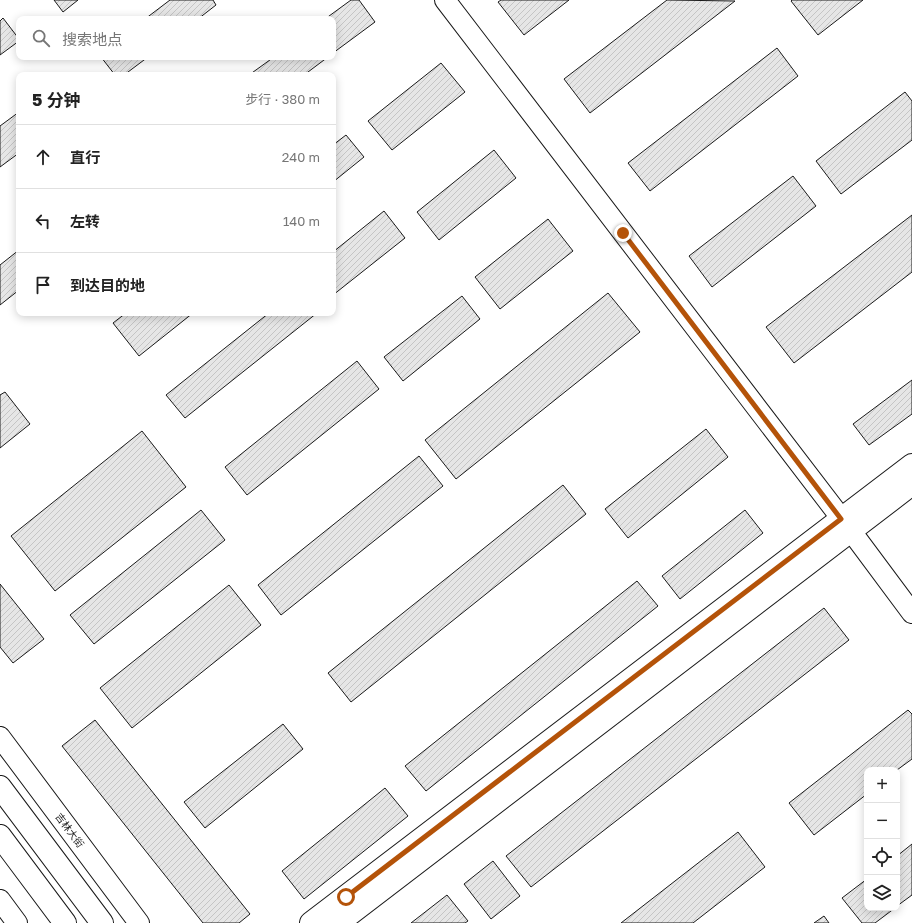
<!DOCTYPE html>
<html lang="zh">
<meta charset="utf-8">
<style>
body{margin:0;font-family:"Golos Text","Noto Sans SC",sans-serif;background:#f6f6f6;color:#222}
.controls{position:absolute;right:12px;bottom:12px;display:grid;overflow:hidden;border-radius:8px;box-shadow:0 2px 10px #0003}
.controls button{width:36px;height:36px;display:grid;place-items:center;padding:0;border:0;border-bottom:1px solid #e0e0e0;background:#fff;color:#222;font:20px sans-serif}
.stop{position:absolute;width:12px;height:12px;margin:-9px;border:3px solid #b45309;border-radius:50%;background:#fff}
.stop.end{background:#b45309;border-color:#fff;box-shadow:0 1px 4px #0008}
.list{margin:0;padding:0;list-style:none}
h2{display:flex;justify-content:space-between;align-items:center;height:52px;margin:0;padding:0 16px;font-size:17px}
h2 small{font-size:13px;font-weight:400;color:#767676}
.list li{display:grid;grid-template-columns:26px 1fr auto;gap:12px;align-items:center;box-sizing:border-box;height:64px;padding:0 16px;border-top:1px solid #e0e0e0}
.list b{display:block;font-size:15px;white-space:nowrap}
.list em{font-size:13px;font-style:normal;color:#767676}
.icon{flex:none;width:22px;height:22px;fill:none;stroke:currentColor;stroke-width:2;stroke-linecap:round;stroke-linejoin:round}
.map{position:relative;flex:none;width:912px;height:923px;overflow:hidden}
.search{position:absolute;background:#fff;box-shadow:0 2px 10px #0003;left:16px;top:16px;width:320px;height:44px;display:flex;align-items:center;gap:10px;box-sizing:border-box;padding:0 14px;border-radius:8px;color:#767676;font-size:15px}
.panel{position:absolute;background:#fff;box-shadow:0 2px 10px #0003;left:16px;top:72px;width:320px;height:244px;border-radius:8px}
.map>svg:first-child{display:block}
.building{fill:url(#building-hatch);stroke:#1a1a1a}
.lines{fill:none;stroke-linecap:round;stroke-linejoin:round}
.minor-casing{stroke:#1a1a1a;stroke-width:22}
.major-casing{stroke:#1a1a1a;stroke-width:24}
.minor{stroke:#fff;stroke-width:20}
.major{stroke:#fff;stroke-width:22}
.route{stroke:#b45309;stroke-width:5}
.labels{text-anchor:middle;stroke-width:3;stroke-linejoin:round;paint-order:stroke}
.street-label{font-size:10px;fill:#1a1a1a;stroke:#fff}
</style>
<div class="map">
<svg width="912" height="923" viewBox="0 0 912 923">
<defs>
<pattern id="building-hatch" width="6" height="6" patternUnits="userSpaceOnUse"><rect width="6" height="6" fill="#e6e6e6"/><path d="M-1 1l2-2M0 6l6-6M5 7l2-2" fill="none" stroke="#c5c5c5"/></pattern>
</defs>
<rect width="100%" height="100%" fill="#fff"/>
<g class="building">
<polygon points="54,0 78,0 63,12"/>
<polygon points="170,0 213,0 216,5 198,19 145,19"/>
<polygon points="351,0 359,0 375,22 333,53 333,19 325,19"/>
<polygon points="501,0 569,0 524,35 498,2"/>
<polygon points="667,0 735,1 590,113 564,79"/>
<polygon points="792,0 863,0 818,35 791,1"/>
<polygon points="3,18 19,39 19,41 0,55 0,21"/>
<polygon points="777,48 798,76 650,191 628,163"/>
<polygon points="101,57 148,57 124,75 115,75"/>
<polygon points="274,57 328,57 304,75 249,75"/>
<polygon points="441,63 465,92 392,150 368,121"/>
<polygon points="905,92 912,101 912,140 841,194 816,161"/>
<polygon points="19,112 19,153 0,167 0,126"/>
<polygon points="346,135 364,157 333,182 333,145"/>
<polygon points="494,150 516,178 439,240 417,212"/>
<polygon points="793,176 816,206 712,287 689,256"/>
<polygon points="384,211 405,238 333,295 333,252"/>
<polygon points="912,215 912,272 794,363 766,327"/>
<polygon points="548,219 573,251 500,309 475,277"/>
<polygon points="19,250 19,290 0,305 0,265"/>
<polygon points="608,293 640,332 456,479 425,440"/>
<polygon points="462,296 480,319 403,381 384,357"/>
<polygon points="126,313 193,313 139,356 113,323"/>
<polygon points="269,313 317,313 185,418 166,395"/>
<polygon points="357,361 379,389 247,495 225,467"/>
<polygon points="912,380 912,414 869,445 853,424"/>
<polygon points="5,392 30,424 0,448 0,395"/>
<polygon points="706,429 728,457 628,538 605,509"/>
<polygon points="142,431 186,487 55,591 11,536"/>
<polygon points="419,456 443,486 281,615 258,585"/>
<polygon points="563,485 586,514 351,702 328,673"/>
<polygon points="201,510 225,540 94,644 70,615"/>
<polygon points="745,510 763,533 680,599 662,576"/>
<polygon points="637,581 658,606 426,791 405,766"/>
<polygon points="0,584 44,639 13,663 0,647"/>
<polygon points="229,585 261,625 132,728 100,688"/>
<polygon points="824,608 849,640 531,887 506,856"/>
<polygon points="908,710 912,714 912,759 897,770 867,770 867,794 814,835 789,803"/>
<polygon points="95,720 250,914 239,923 203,923 62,746"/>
<polygon points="283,724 303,749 205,828 184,802"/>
<polygon points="385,788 408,816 304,899 282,871"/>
<polygon points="738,832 765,867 693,923 621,923"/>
<polygon points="912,844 912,895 897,906 897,856"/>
<polygon points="493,861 520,896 491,919 464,884"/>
<polygon points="867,879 867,908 895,908 875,923 862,923 842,898"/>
<polygon points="447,895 468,921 465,923 411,923"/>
<polygon points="824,916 829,923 814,923"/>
</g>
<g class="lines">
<g class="minor-casing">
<g id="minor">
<polyline points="445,0 851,531 912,613"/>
<polyline points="0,737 139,923"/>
<polyline points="0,900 17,923"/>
</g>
</g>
<g class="major-casing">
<g id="major">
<polyline points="0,787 102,923"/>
<polyline points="0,836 65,923"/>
<polyline points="311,923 912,465"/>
<polyline points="338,923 912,484"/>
</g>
</g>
<use href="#minor" class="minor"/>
<use href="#major" class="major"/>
</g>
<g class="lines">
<polyline class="route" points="346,897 841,519 623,233"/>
</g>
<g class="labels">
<g class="street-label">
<text transform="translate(70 830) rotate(53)" y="4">吉林大街</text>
</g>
</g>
</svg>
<div class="controls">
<button>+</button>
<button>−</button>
<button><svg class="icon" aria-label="locate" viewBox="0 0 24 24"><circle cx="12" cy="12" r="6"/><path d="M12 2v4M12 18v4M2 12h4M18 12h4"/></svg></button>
<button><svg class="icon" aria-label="layers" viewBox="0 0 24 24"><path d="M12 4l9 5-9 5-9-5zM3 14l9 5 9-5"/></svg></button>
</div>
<div class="stop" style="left:346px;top:897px"></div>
<div class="stop end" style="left:623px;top:233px"></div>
<div class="search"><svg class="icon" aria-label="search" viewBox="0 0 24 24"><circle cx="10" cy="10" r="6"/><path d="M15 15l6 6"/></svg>搜索地点</div>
<section class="panel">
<h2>5 分钟<small>步行 · 380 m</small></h2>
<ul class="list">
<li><svg class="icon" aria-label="ahead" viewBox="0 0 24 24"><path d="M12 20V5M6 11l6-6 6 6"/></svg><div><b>直行</b></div><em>240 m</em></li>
<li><svg class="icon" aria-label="left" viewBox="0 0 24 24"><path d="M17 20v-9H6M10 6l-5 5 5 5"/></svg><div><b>左转</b></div><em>140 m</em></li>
<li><svg class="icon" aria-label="arrive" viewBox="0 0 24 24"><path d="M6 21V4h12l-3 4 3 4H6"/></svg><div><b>到达目的地</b></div></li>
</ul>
</section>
</div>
